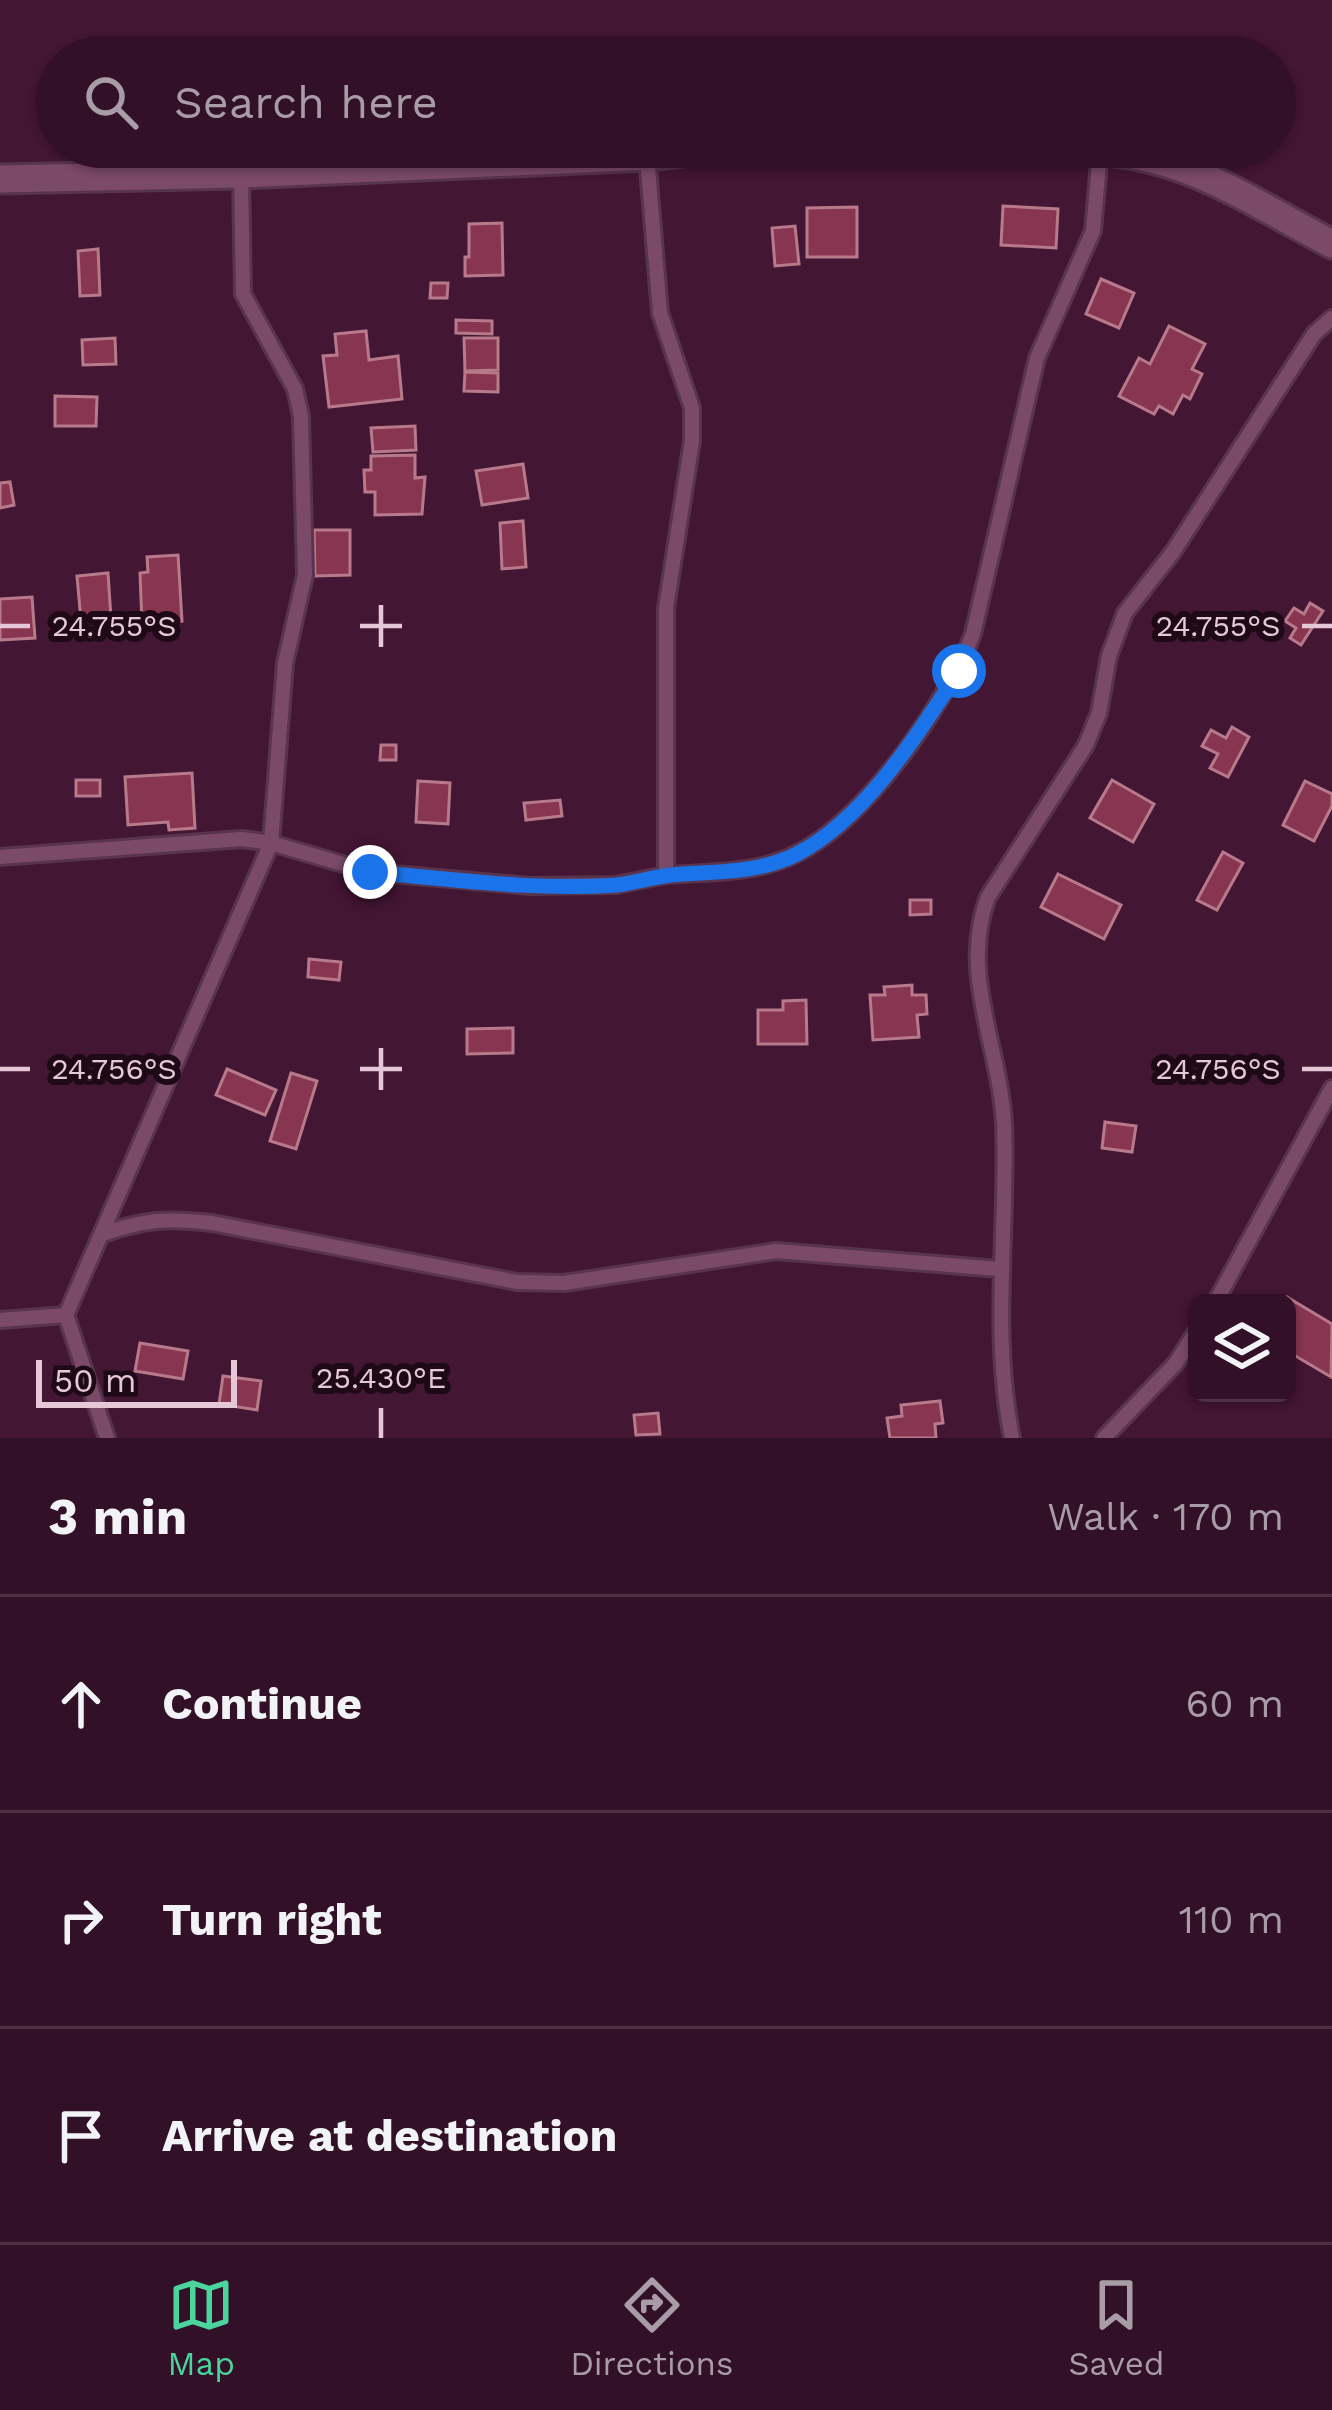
<!DOCTYPE html>
<meta charset="utf-8">
<style>
body{margin:0;font-family:"Work Sans",sans-serif;background:#3d1e33;color:#f1f3f6}
.controls{position:absolute;right:36px;bottom:36px;display:grid;overflow:hidden;border-radius:18px;box-shadow:0 3px 9px #0004}
.controls button{width:108px;height:108px;display:grid;place-items:center;padding:0;border:0;border-bottom:3px solid #4d3044;background:#321027;color:#f1f3f6;font:60px sans-serif}
.scale{position:absolute;left:36px;bottom:30px;width:201px;box-sizing:border-box;padding-left:12px;border:6px solid #e5c7d8;border-top:0;font-size:33px;line-height:42px;white-space:nowrap;color:#e5c7d8;-webkit-text-stroke:9px #1e0a17;paint-order:stroke}
.stop{position:absolute;width:36px;height:36px;margin:-27px;border:9px solid #1a73e8;border-radius:50%;background:#fff}
.stop.end{background:#1a73e8;border-color:#fff;box-shadow:0 3px 12px #0008}
.list{margin:0;padding:0;list-style:none}
h2{display:flex;justify-content:space-between;align-items:center;height:156px;margin:0;padding:0 48px;font-size:51px}
h2 small{font-size:39px;font-weight:400;color:#a89da7}
.list li{display:grid;grid-template-columns:78px 1fr auto;gap:36px;align-items:center;box-sizing:border-box;height:216px;padding:0 48px;border-top:3px solid #4d3044}
.list b{display:block;font-size:45px;white-space:nowrap}
.list em{font-size:39px;font-style:normal;color:#a89da7}
.icon{flex:none;width:66px;height:66px;fill:none;stroke:currentColor;stroke-width:2;stroke-linecap:round;stroke-linejoin:round}
.map{position:relative;flex:none;width:1332px;height:1438px;overflow:hidden}
.search{position:absolute;background:#321027;box-shadow:0 3px 9px #0004;left:36px;right:36px;top:36px;height:132px;display:flex;align-items:center;gap:30px;box-sizing:border-box;padding:0 42px;border-radius:66px;color:#a89da7;font-size:45px}
.sheet{height:804px;background:#321027}
nav{display:flex;justify-content:space-around;align-items:center;box-sizing:border-box;height:168px;border-top:3px solid #4d3044;background:#321027;font-size:33px;color:#a89da7}
nav a{display:grid;justify-items:center;gap:6px}
nav .on{color:#4bd49b}
.map>svg:first-child{display:block}
.building{fill:#883551;stroke:#b87a8a;stroke-width:3}
.lines{fill:none;stroke-linecap:round;stroke-linejoin:round}
.lane-casing{stroke:#58344d;stroke-width:20}
.street-casing{stroke:#58344d;stroke-width:33}
.lane{stroke:#7c4a69;stroke-width:14}
.street{stroke:#7c4a69;stroke-width:27}
.route{stroke:#1a73e8;stroke-width:15}
.ticks{fill:none;stroke:#e5c7d8;stroke-width:4.5}
.ticks-label{font-size:30px;text-anchor:middle;fill:#e5c7d8;stroke:#1e0a17;stroke-width:12;stroke-linejoin:round;paint-order:stroke}
</style>
<div class="map">
<svg width="1332" height="1438" viewBox="0 0 1332 1438">
<rect width="100%" height="100%" fill="#431634"/>
<g class="building">
<polygon points="1003,206 1058,209 1056,248 1001,245"/>
<polygon points="857,207 857,257 807,257 807,208"/>
<polygon points="502,223 503,275 465,276 465,257 469,257 469,224"/>
<polygon points="795,226 799,264 775,266 772,228"/>
<polygon points="98,249 100,295 80,296 78,251"/>
<polygon points="1101,279 1134,293 1119,328 1086,314"/>
<polygon points="431,283 448,283 447,298 430,298"/>
<polygon points="456,320 492,321 492,334 456,333"/>
<polygon points="1169,326 1205,344 1192,369 1202,374 1190,399 1183,395 1173,414 1159,406 1154,414 1119,396 1139,358 1150,364"/>
<polygon points="366,331 369,360 398,356 402,399 329,407 323,356 337,355 335,334"/>
<polygon points="115,338 116,364 83,365 82,340"/>
<polygon points="464,338 498,338 498,370 465,371"/>
<polygon points="465,372 498,373 498,392 464,391"/>
<polygon points="55,396 97,397 96,426 55,426"/>
<polygon points="415,426 416,450 373,452 371,428"/>
<polygon points="415,455 415,478 425,477 422,514 375,515 375,492 365,492 364,470 371,470 371,456"/>
<polygon points="523,464 528,498 482,505 476,471"/>
<polygon points="10,482 14,505 0,508 0,483"/>
<polygon points="523,521 526,567 502,569 500,523"/>
<polygon points="314,530 350,530 350,575 315,576"/>
<polygon points="178,555 182,621 142,624 140,573 148,572 147,557"/>
<polygon points="108,573 111,618 81,621 77,576"/>
<polygon points="32,597 35,638 0,640 0,599"/>
<polygon points="1310,603 1323,611 1301,645 1290,638 1296,628 1285,621 1294,608 1304,614"/>
<polygon points="1232,727 1249,737 1228,777 1210,768 1218,754 1202,746 1211,730 1226,738"/>
<polygon points="381,745 396,745 396,760 380,760"/>
<polygon points="192,773 195,828 169,830 168,822 128,825 125,777"/>
<rect x="76" y="780" width="24" height="16"/>
<polygon points="1112,780 1154,804 1133,842 1090,818"/>
<polygon points="418,781 450,783 448,824 416,822"/>
<polygon points="1305,781 1332,794 1332,806 1314,841 1283,825"/>
<polygon points="560,800 562,816 526,820 524,803"/>
<polygon points="1223,852 1243,863 1217,910 1197,900"/>
<polygon points="1058,874 1121,905 1104,939 1041,907"/>
<polygon points="910,900 931,900 931,914 910,915"/>
<polygon points="309,959 341,962 339,980 308,977"/>
<polygon points="912,985 912,995 926,995 927,1014 917,1015 919,1037 873,1040 870,995 885,995 884,987"/>
<polygon points="806,1000 807,1044 758,1044 758,1010 783,1010 783,1001"/>
<polygon points="513,1028 513,1053 467,1054 467,1029"/>
<polygon points="227,1069 276,1090 265,1115 216,1095"/>
<polygon points="291,1073 317,1081 296,1149 270,1141"/>
<polygon points="1105,1122 1136,1126 1132,1152 1102,1148"/>
<polygon points="1287,1297 1332,1324 1331,1377 1287,1351 1287,1303 1283,1303"/>
<polygon points="140,1343 188,1351 183,1379 135,1371"/>
<polygon points="223,1376 261,1381 257,1410 219,1404"/>
<polygon points="940,1401 943,1423 935,1424 936,1438 890,1438 887,1418 902,1416 901,1405"/>
<polygon points="658,1413 660,1434 636,1435 634,1415"/>
</g>
<g class="lines">
<g class="lane-casing">
<g id="lane">
<polyline points="0,857 242,839 271,843 370,872 530,886 616,885 666,875 666,608 692,441 692,408 660,313 647,156"/>
<path d="M666,875c43,-3 88,-1 128,-20 70,-32 152,-151 179,-221l64,-276 56,-127 7,-79"/>
<path d="M103,1234c42,-15 65,-16 109,-11l305,59 47,1 212,-32 223,18"/>
<polyline points="1215,1303 1332,1088"/>
<polyline points="66,1315 271,843 285,663 305,575 301,416 295,389 243,294 241,174"/>
<polyline points="0,1320 66,1315 107,1438"/>
<path d="M1012,1438c-21,-104 -4,-209 -8,-314 -4,-77 -45,-151 -16,-227l98,-152 13,-32 10,-57 16,-43 48,-61 141,-218 18,-16"/>
<polyline points="1104,1438 1176,1363 1197,1330"/>
</g>
</g>
<g class="street-casing">
<g id="street">
<path d="M956,147c68,2 145,-5 211,16 58,18 111,53 165,81"/>
<polyline points="0,179 241,174 647,156 726,147"/>
</g>
</g>
<use href="#lane" class="lane"/>
<use href="#street" class="street"/>
</g>
<g class="lines">
<path class="route" d="M370,872c82,7 165,19 247,13 18,-2 36,-8 54,-10 42,-4 87,-1 126,-21 68,-35 121,-120 162,-183"/>
</g>
<path class="ticks" d="M381,605v42M0,626h30M360,626h42M1302,626h30M381,1048v42M0,1069h30M360,1069h42M1302,1069h30M381,1408v30"/>
<g class="ticks-label">
<text x="114" y="636">24.755°S</text>
<text x="1218" y="636">24.755°S</text>
<text x="114" y="1079">24.756°S</text>
<text x="1218" y="1079">24.756°S</text>
<text x="381" y="1388">25.430°E</text>
</g>
</svg>
<div class="controls">
<button><svg class="icon" aria-label="layers" viewBox="0 0 24 24"><path d="M12 4l9 5-9 5-9-5zM3 14l9 5 9-5"/></svg></button>
</div>
<div class="scale">50 m</div>
<div class="stop" style="left:959px;top:671px"></div>
<div class="stop end" style="left:370px;top:872px"></div>
<div class="search"><svg class="icon" aria-label="search" viewBox="0 0 24 24"><circle cx="10" cy="10" r="6"/><path d="M15 15l6 6"/></svg>Search here</div>
</div>
<section class="sheet">
<h2>3 min<small>Walk · 170 m</small></h2>
<ul class="list">
<li><svg class="icon" aria-label="ahead" viewBox="0 0 24 24"><path d="M12 20V5M6 11l6-6 6 6"/></svg><div><b>Continue</b></div><em>60 m</em></li>
<li><svg class="icon" aria-label="right" viewBox="0 0 24 24"><path d="M7 20v-9h11M14 6l5 5-5 5"/></svg><div><b>Turn right</b></div><em>110 m</em></li>
<li><svg class="icon" aria-label="arrive" viewBox="0 0 24 24"><path d="M6 21V4h12l-3 4 3 4H6"/></svg><div><b>Arrive at destination</b></div></li>
</ul>
</section>
<nav>
<a class="on"><svg class="icon" aria-label="map" viewBox="0 0 24 24"><path d="M3 6l6-2 6 2 6-2v14l-6 2-6-2-6 2zM9 4v14M15 6v14"/></svg>Map</a>
<a><svg class="icon" aria-label="directions" viewBox="0 0 24 24"><path d="M12 3l9 9-9 9-9-9zM9 14v-3h6M13 9l2 2-2 2"/></svg>Directions</a>
<a><svg class="icon" aria-label="saved" viewBox="0 0 24 24"><path d="M7 4h10v16l-5-4-5 4z"/></svg>Saved</a>
</nav>
